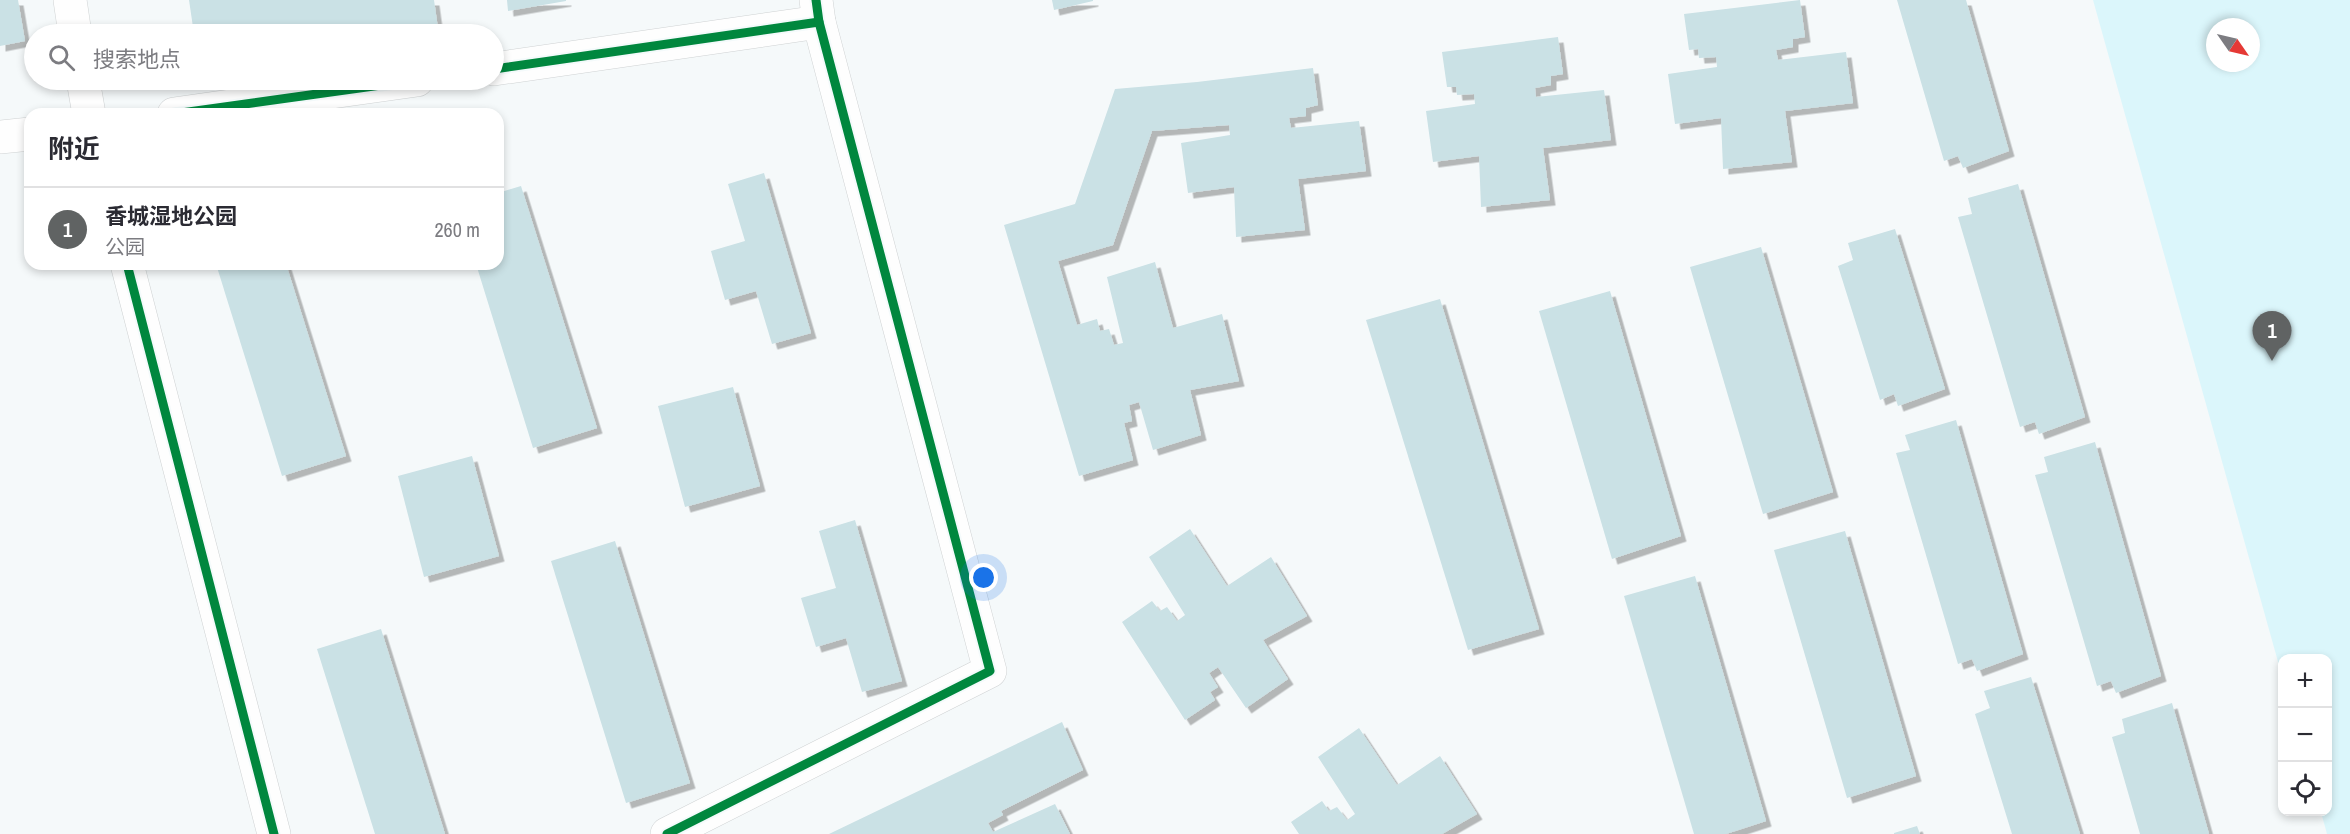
<!DOCTYPE html>
<html lang="zh">
<meta charset="utf-8">
<style>
body{margin:0;font-family:"Archivo Narrow","Noto Sans SC",sans-serif;background:#f2f2f3;color:#2b2b33}
.controls{position:absolute;right:18px;bottom:18px;display:grid;overflow:hidden;border-radius:12px;box-shadow:0 3px 9px #0003}
.controls button{width:54px;height:54px;display:grid;place-items:center;padding:0;border:0;border-bottom:2px solid #e1e1e2;background:#fff;color:#2b2b33;font:30px sans-serif}
.compass{position:absolute;left:2206px;top:18px;width:54px;height:54px;border-radius:50%;background:#fff;box-shadow:0 3px 9px #0003;rotate:124deg}
.you{position:absolute;left:984px;top:578px;width:21px;height:21px;margin:-15px;border:4px solid #fff;border-radius:50%;background:#1a73e8;box-shadow:0 0 0 9px #1a73e833}
.badge{display:grid;place-items:center;width:39px;height:39px;border-radius:50%;background:#606363;color:#fff;font-size:20px;font-weight:700}
.pin{position:absolute;translate:-50% -50px;filter:drop-shadow(0 2px 3px #0008)}
.pin::after{content:'';position:absolute;top:32px;width:21px;height:18px;background:inherit;clip-path:polygon(0 0,100% 0,50% 100%)}
.list{margin:0;padding:0;list-style:none}
h2{display:flex;justify-content:space-between;align-items:center;height:78px;margin:0;padding:0 24px;font-size:26px}
h2 small{font-size:20px;font-weight:400;color:#7c7c81}
.list li{display:grid;grid-template-columns:39px 1fr auto;gap:18px;align-items:center;box-sizing:border-box;height:84px;padding:0 24px;border-top:2px solid #e1e1e2}
.list b{display:block;font-size:22px;white-space:nowrap}
.list p{margin:0;font-size:20px;white-space:nowrap;color:#7c7c81}
.list em{font-size:20px;font-style:normal;color:#7c7c81}
.icon{flex:none;width:33px;height:33px;fill:none;stroke:currentColor;stroke-width:2;stroke-linecap:round;stroke-linejoin:round}
.map{position:relative;flex:none;width:2350px;height:834px;overflow:hidden}
.search{position:absolute;background:#fff;box-shadow:0 3px 9px #0003;left:24px;top:24px;width:480px;height:66px;display:flex;align-items:center;gap:15px;box-sizing:border-box;padding:0 21px;border-radius:33px;color:#7c7c81;font-size:22px}
.panel{position:absolute;background:#fff;box-shadow:0 3px 9px #0003;left:24px;top:108px;width:480px;height:162px;border-radius:18px}
.map>svg:first-child{display:block}
.green{fill:#dbf6fb;fill-rule:evenodd}
.building{fill:#cae1e5;filter:url(#shadow)}
.lines{fill:none;stroke-linecap:round;stroke-linejoin:round}
.minor-casing{stroke:#cfd2d3;stroke-width:34}
.minor{stroke:#fefefe;stroke-width:33}
.cycleway-casing{stroke:#f4fafb;stroke-width:13}
.cycleway{stroke:#00873e;stroke-width:9}
</style>
<div class="map">
<svg width="2350" height="834" viewBox="0 0 2350 834">
<defs>
<filter id="shadow"><feDropShadow dx="5.5" dy="5.5" stdDeviation="0" flood-color="#0004"/></filter>
</defs>
<rect width="100%" height="100%" fill="#f5f9fa"/>
<path class="green" d="M2093,0h257v834h-23l-6,-22h7v-154h-46v18zM2215,27h36v36h-36z"/>
<g class="building">
<polygon points="0,0 18,0 25,41 0,46"/>
<polygon points="189,0 434,0 438,29 405,34 194,34"/>
<polygon points="507,0 566,0 566,1 508,11"/>
<polygon points="1052,0 1093,0 1093,1 1054,10"/>
<polygon points="1800,0 1805,37 1793,39 1793,47 1776,50 1778,60 1846,52 1853,103 1785,111 1792,162 1723,169 1721,118 1675,124 1668,74 1717,67 1716,57 1699,58 1698,49 1689,50 1684,14"/>
<polygon points="1897,0 1966,0 2009,151 1963,168 1958,156 1944,161"/>
<polygon points="1558,37 1563,74 1551,76 1551,85 1535,88 1536,97 1604,90 1611,140 1543,148 1550,200 1481,207 1479,156 1433,162 1426,111 1475,104 1474,94 1457,95 1456,87 1447,87 1442,52"/>
<polygon points="1313,68 1318,105 1306,108 1306,116 1289,118 1291,128 1359,121 1366,171 1298,179 1305,230 1236,237 1234,187 1188,193 1181,143 1230,135 1229,125 1152,131 1113,245 1058,261 1077,325 1097,319 1100,331 1109,329 1114,345 1123,343 1107,277 1155,262 1173,328 1222,314 1239,381 1190,390 1201,435 1153,450 1139,402 1129,405 1132,421 1124,423 1133,460 1079,476 1004,225 1075,204 1115,89 1197,82"/>
<polygon points="764,173 811,333 772,344 756,291 725,300 711,251 745,241 728,184"/>
<polygon points="2018,184 2085,417 2039,434 2035,422 2020,427 1958,217 1972,214 1968,198"/>
<polygon points="521,186 597,428 533,448 476,264 498,264 498,193"/>
<polygon points="1895,229 1945,389 1898,406 1894,394 1880,400 1838,266 1853,260 1848,243"/>
<polygon points="1761,247 1833,492 1763,514 1690,267"/>
<polygon points="216,264 286,264 346,456 282,476"/>
<polygon points="1610,291 1681,536 1612,559 1539,311"/>
<polygon points="1440,299 1539,629 1468,650 1366,320"/>
<polygon points="733,387 760,486 685,507 658,406"/>
<polygon points="1956,420 2023,654 1977,671 1972,659 1958,664 1896,453 1910,450 1905,435"/>
<polygon points="2095,442 2161,676 2116,693 2111,681 2097,686 2035,475 2048,472 2044,457"/>
<polygon points="472,456 499,556 424,577 398,476"/>
<polygon points="855,520 902,681 862,692 846,638 816,647 801,598 836,588 819,531"/>
<polygon points="1190,529 1227,586 1271,557 1307,616 1263,640 1288,679 1246,708 1218,667 1209,673 1218,687 1210,692 1215,700 1185,720 1122,622 1152,601 1160,611 1167,607 1177,621 1185,615 1149,557"/>
<polygon points="1845,531 1916,776 1847,798 1774,550"/>
<polygon points="615,541 690,783 626,803 551,561"/>
<polygon points="1695,576 1766,821 1726,834 1694,834 1624,596"/>
<polygon points="381,629 445,834 375,834 317,649"/>
<polygon points="2031,677 2080,834 2012,834 1975,714 1990,708 1984,691"/>
<polygon points="2172,703 2209,834 2140,834 2112,737 2125,733 2122,719"/>
<polygon points="1062,722 1083,770 1001,811 1003,815 988,823 993,832 1055,804 1070,834 829,834"/>
<polygon points="1359,728 1397,785 1440,756 1477,814 1442,834 1299,834 1291,822 1322,801 1329,811 1337,807 1347,820 1355,814 1318,757"/>
<polygon points="1917,826 1920,834 1894,834 1894,833"/>
</g>
<g class="lines">
<g class="minor-casing">
<g id="minor">
<polyline points="70,0 75,34"/>
<polyline points="494,69 819,22"/>
<polyline points="83,80 89,114"/>
<polyline points="174,114 417,80"/>
<polyline points="0,137 30,134"/>
<polyline points="127,264 274,834"/>
<polyline points="667,834 990,671 819,22 816,0"/>
</g>
</g>
<use href="#minor" class="minor"/>
<g class="cycleway-casing">
<g id="cycleway">
<polyline points="494,69 819,22"/>
<polyline points="174,114 417,80"/>
<polyline points="127,264 274,834"/>
<polyline points="667,834 990,671 819,22 816,0"/>
</g>
</g>
<use href="#cycleway" class="cycleway"/>
</g>
</svg>
<div class="controls">
<button>+</button>
<button>−</button>
<button><svg class="icon" aria-label="locate" viewBox="0 0 24 24"><circle cx="12" cy="12" r="6"/><path d="M12 2v4M12 18v4M2 12h4M18 12h4"/></svg></button>
</div>
<svg class="compass" viewBox="-18 -18 36 36"><path d="M0-13l5 13h-10z" fill="#e53935"/><path d="M0 13l5-13h-10z" fill="#7c7c81"/></svg>
<div class="you"></div>
<div class="pin badge" style="left:2272px;top:361px">1</div>
<div class="search"><svg class="icon" aria-label="search" viewBox="0 0 24 24"><circle cx="10" cy="10" r="6"/><path d="M15 15l6 6"/></svg>搜索地点</div>
<section class="panel">
<h2>附近<small></small></h2>
<ul class="list">
<li><span class="badge">1</span><div><b>香城湿地公园</b><p>公园</p></div><em>260 m</em></li>
</ul>
</section>
</div>
